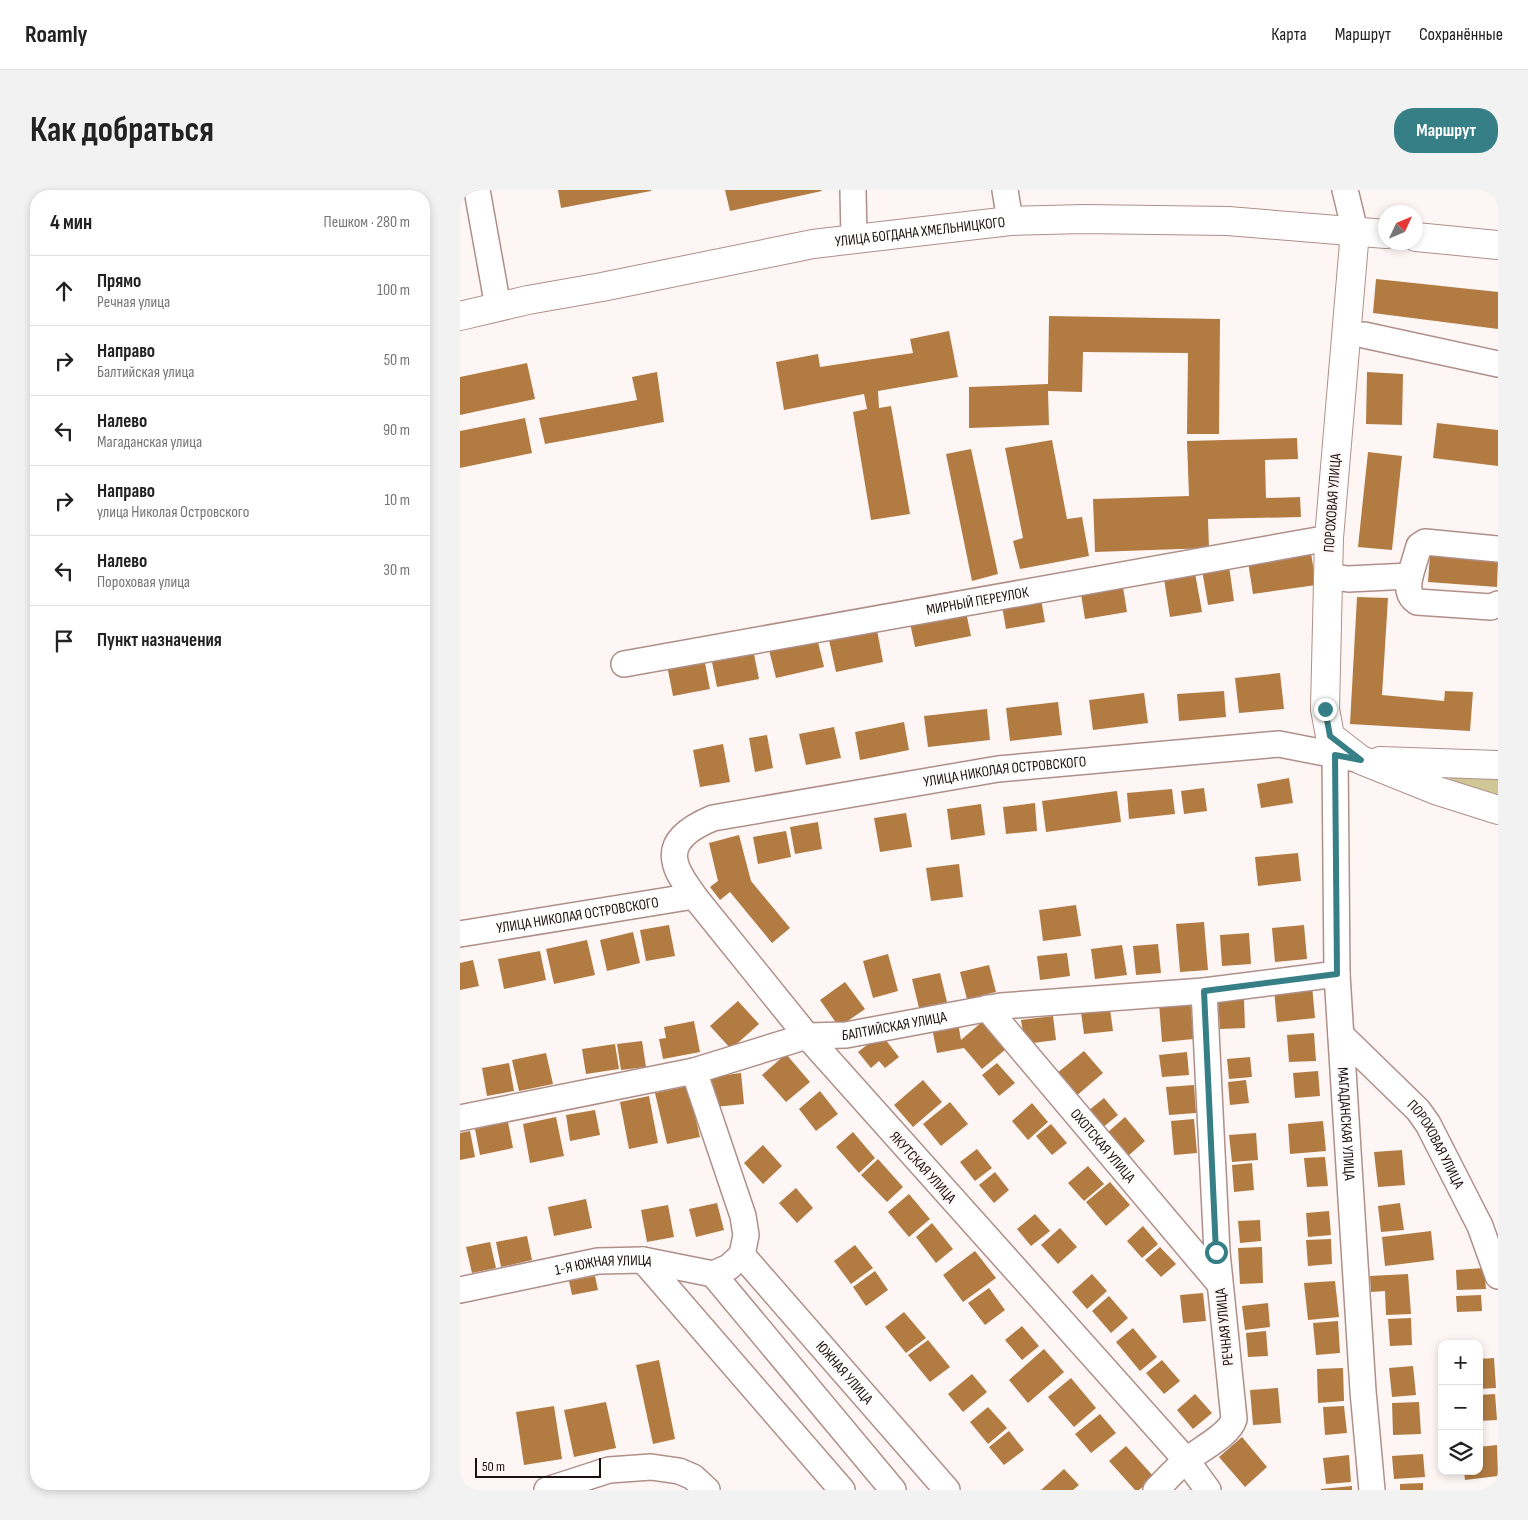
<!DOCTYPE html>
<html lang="ru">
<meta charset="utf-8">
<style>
body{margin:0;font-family:"Sofia Sans Condensed",sans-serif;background:#f2f2f2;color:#222}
.controls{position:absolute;right:15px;bottom:15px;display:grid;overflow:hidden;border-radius:10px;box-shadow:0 2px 8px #0003}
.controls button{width:45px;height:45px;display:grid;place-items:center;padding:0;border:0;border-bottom:1px solid #e0e0e0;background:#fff;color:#222;font:25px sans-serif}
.compass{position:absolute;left:918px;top:15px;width:45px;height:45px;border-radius:50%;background:#fff;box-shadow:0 2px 8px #0003;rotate:46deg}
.scale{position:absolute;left:15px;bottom:12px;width:126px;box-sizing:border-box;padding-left:5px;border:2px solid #1d110f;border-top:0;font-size:14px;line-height:18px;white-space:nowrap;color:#1d110f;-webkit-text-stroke:4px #fdf6f5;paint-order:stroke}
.stop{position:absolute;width:15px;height:15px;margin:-11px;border:4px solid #377f86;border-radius:50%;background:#fff}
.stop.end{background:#377f86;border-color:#fff;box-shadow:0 1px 5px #0008}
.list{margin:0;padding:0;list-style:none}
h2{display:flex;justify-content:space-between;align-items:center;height:65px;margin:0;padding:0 20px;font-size:21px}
h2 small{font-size:16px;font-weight:400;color:#767676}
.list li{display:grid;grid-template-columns:32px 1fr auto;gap:15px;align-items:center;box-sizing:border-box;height:70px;padding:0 20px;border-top:1px solid #e0e0e0}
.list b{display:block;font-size:19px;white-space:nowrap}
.list p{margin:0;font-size:16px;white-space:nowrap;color:#767676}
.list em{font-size:16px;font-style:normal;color:#767676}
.icon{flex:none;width:28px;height:28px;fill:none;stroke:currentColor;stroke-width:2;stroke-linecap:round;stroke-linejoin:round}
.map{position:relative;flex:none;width:1038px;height:1300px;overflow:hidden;border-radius:20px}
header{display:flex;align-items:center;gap:30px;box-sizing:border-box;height:70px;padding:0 25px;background:#fff;border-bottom:1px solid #e0e0e0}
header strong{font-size:24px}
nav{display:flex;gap:28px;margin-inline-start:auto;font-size:18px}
.intro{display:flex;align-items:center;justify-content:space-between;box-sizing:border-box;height:120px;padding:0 30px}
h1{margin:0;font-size:35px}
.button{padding:12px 22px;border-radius:20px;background:#377f86;color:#fff;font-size:18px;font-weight:700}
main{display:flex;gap:30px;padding:0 30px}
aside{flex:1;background:#fff;border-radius:20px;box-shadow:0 2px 8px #0003}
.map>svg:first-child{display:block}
.green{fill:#cfc796}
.building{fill:#b17b42}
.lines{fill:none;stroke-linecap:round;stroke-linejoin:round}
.minor-casing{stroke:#af8f89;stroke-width:28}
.major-casing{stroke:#af8f89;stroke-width:30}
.minor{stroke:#fff;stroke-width:25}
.major{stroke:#fff;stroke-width:28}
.route{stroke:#377f86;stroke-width:6}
.labels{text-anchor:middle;stroke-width:4;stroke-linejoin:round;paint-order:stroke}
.street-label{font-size:15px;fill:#1d110f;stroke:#fdf6f5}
</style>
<header>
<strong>Roamly</strong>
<nav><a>Карта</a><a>Маршрут</a><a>Сохранённые</a></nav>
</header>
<div class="intro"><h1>Как добраться</h1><a class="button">Маршрут</a></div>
<main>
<aside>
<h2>4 мин<small>Пешком · 280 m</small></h2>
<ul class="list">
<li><svg class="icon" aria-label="ahead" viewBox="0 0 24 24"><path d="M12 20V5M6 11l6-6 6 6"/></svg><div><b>Прямо</b><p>Речная улица</p></div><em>100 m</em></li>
<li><svg class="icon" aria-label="right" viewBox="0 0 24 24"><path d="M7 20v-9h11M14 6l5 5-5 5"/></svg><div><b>Направо</b><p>Балтийская улица</p></div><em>50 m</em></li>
<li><svg class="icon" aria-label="left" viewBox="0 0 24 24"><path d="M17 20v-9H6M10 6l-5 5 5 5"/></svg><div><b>Налево</b><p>Магаданская улица</p></div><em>90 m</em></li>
<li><svg class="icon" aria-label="right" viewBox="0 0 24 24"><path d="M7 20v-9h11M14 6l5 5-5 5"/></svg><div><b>Направо</b><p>улица Николая Островского</p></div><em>10 m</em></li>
<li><svg class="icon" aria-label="left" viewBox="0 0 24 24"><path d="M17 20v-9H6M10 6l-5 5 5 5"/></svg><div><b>Налево</b><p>Пороховая улица</p></div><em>30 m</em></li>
<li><svg class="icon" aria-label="arrive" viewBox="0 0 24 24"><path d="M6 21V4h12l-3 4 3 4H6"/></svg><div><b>Пункт назначения</b></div></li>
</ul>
</aside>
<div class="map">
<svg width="1038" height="1300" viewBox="0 0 1038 1300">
<rect width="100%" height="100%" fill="#fdf6f5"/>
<polygon class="green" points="1038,582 1038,612 990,591 990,585"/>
<g class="building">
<polygon points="98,0 191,0 191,1 101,18"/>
<polygon points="265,0 361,0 362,1 270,21"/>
<polygon points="916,89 1038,102 1038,139 913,123"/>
<polygon points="589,126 760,129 759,244 727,244 728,163 623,162 622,202 588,201 589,235 509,238 509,197 588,194"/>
<polygon points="489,141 498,187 418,201 419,218 431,216 450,324 411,330 393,222 407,219 404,204 324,220 316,172 358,164 360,177 453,163 450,149"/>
<polygon points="67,173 75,209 0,225 0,187"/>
<polygon points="197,182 204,232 85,254 79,228 177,210 172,187"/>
<polygon points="907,182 943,184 942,235 906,234"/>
<polygon points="65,228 72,263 0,278 0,241"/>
<polygon points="977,233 1038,240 1038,276 973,268"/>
<polygon points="837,248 838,269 805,270 806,308 840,307 841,327 748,329 749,358 635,362 633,309 729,306 727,251"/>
<polygon points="592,250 607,329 622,327 629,366 560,379 553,351 563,348 545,258"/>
<polygon points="511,259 538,384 512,391 486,264"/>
<polygon points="908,262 942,266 932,360 898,357"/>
<polygon points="851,363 856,395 793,404 788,372"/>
<polygon points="970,364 1038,369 1037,397 968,392"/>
<polygon points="769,376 774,411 748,415 742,380"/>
<polygon points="735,383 742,422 710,427 704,389"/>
<polygon points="663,397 667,422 625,429 621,404"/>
<polygon points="897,407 928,408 922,505 984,511 985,501 1013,502 1010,541 890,534"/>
<polygon points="581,409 585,432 546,439 542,416"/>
<polygon points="506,422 511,446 455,457 450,433"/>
<polygon points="417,440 423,472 376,482 369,450"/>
<polygon points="357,448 364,477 316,488 309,460"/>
<polygon points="293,459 299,489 257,497 251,467"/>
<polygon points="244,468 250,499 213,506 207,475"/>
<polygon points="820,483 824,519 779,523 775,488"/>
<polygon points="764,501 766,527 719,531 717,504"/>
<polygon points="684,503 688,533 633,540 629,510"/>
<polygon points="598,512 602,545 550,551 546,518"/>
<polygon points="527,519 530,550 468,557 464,526"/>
<polygon points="444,532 449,560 400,570 395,542"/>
<polygon points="374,537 381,568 346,575 339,544"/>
<polygon points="307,545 313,578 295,582 289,548"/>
<polygon points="263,554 270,592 240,597 233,560"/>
<polygon points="829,588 833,613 801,618 797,594"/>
<polygon points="744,598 747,621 724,624 721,601"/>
<polygon points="712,599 715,624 669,629 667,603"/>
<polygon points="657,601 661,632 586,642 582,611"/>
<polygon points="575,613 577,641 546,644 543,617"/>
<polygon points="521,614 525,645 491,650 487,619"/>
<polygon points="446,623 452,657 420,662 414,628"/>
<polygon points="358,632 362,659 335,664 330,637"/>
<polygon points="326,641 331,667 298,674 293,647"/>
<polygon points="279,645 291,691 330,738 312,753 270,702 260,710 250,697 258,691 249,653"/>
<polygon points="838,663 841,691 798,696 795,667"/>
<polygon points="499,674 503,707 471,711 466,678"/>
<polygon points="616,715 621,746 583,751 579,720"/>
<polygon points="744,732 748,780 720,782 716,734"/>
<polygon points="209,735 215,766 186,771 180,740"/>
<polygon points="844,735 847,769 815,772 812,738"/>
<polygon points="173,742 180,773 147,781 140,750"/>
<polygon points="789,743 791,774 762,776 760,745"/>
<polygon points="127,750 135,785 94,794 86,759"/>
<polygon points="698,754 701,783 676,785 673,756"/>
<polygon points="662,755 667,785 635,789 631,759"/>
<polygon points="80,761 86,790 44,799 38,769"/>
<polygon points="607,763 610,786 580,790 577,766"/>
<polygon points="428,764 438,801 413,808 403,771"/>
<polygon points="13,770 19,796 0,800 0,773"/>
<polygon points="529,775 536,802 507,809 500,782"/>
<polygon points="480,783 487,812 459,818 452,789"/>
<polygon points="385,792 405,819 379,837 360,810"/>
<polygon points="852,796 855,828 817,832 814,800"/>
<polygon points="784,809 785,838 760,839 758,810"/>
<polygon points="730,810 734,849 702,852 699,813"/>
<polygon points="278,811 299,834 271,859 250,836"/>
<polygon points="650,819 653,841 624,844 621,822"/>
<polygon points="593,826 596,850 565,854 561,830"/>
<polygon points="234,831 240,862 203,869 199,849 206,848 204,837"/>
<polygon points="523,831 546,859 522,879 504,858 477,863 472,838 498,833 501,850"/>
<polygon points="854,843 856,871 829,872 827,845"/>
<polygon points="421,844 439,867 425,878 419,871 411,878 398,862"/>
<polygon points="182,851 186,877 161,880 157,854"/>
<polygon points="155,854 159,879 126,884 122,859"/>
<polygon points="624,861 643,883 615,907 596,884"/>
<polygon points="727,862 729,885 702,887 699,865"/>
<polygon points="86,863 93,894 59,901 52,870"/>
<polygon points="326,864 350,892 326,912 302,885"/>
<polygon points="790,867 792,887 769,889 767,869"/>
<polygon points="49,873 54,901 27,906 22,878"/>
<polygon points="537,873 555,893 539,906 522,885"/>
<polygon points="858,881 860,906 835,908 833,883"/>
<polygon points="281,883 284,914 255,917 251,887"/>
<polygon points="463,890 482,912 453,937 434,915"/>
<polygon points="786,890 789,913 770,915 768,892"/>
<polygon points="734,895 736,923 709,925 706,897"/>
<polygon points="228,896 240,947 207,954 195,903"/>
<polygon points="360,901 378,924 356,941 339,919"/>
<polygon points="189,906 198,953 169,959 160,912"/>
<polygon points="644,908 658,925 642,938 628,921"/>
<polygon points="490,912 508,934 481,956 463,934"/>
<polygon points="572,913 588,932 568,950 552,931"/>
<polygon points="135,920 140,945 110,951 106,925"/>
<polygon points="96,927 104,966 70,973 63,934"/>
<polygon points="665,927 685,951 668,966 647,943"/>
<polygon points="734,929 737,963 714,965 711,931"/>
<polygon points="863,931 866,961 830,964 828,934"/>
<polygon points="48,932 53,958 20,965 15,939"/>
<polygon points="591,934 607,953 592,965 576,946"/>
<polygon points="10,941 15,967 0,970 0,943"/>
<polygon points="393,942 415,968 399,983 376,957"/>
<polygon points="796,943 798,970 772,972 769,945"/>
<polygon points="303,955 322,976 303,994 284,973"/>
<polygon points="517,959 532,978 515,991 500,972"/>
<polygon points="942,960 945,995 918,997 914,962"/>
<polygon points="865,967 868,996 847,997 844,968"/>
<polygon points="418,969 443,997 427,1012 401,985"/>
<polygon points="792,973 794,1000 774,1002 772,975"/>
<polygon points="628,976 644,994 624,1011 608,993"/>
<polygon points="535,982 549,1000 534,1013 519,995"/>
<polygon points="650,992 670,1015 646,1036 626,1012"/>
<polygon points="336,998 353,1018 337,1033 319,1013"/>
<polygon points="449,1004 470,1029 449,1047 428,1022"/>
<polygon points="126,1009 132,1038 94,1046 88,1017"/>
<polygon points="257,1013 264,1040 236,1047 229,1019"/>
<polygon points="940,1013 944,1040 921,1042 918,1016"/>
<polygon points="208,1015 214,1047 187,1052 181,1020"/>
<polygon points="869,1021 871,1045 848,1047 846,1023"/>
<polygon points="575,1024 590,1041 571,1056 557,1039"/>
<polygon points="800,1030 801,1051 780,1053 778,1031"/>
<polygon points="472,1033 493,1059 476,1073 456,1047"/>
<polygon points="683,1036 698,1054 682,1068 667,1051"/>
<polygon points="600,1038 617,1057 598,1074 581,1055"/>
<polygon points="971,1041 974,1070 925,1076 922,1047"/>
<polygon points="67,1046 72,1070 41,1077 36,1052"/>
<polygon points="871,1049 872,1074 848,1076 846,1050"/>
<polygon points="30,1052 36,1078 12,1083 6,1057"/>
<polygon points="395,1055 413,1078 391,1094 374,1071"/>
<polygon points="700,1057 716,1074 701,1087 685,1070"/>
<polygon points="802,1057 803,1093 780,1094 778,1058"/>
<polygon points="515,1061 536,1088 503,1112 483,1085"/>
<polygon points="1024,1078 1026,1099 997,1100 996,1080"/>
<polygon points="415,1081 428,1100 406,1116 393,1097"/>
<polygon points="632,1084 647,1101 627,1119 612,1102"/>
<polygon points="948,1084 951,1124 926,1125 925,1101 911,1102 910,1086"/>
<polygon points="135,1086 138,1100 112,1105 109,1091"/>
<polygon points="875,1091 879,1127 848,1130 844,1093"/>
<polygon points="529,1098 545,1120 525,1135 508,1113"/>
<polygon points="743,1103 746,1131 723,1133 720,1105"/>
<polygon points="1021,1105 1022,1121 997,1122 996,1106"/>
<polygon points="649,1106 668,1128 651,1143 632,1121"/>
<polygon points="808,1113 810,1137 785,1140 782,1116"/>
<polygon points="444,1122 466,1148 446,1163 425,1137"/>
<polygon points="951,1128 952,1155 930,1156 928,1129"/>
<polygon points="878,1131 880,1163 856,1165 853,1133"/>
<polygon points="562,1136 579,1156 562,1170 545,1150"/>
<polygon points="673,1138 697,1167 680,1181 656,1152"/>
<polygon points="806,1141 808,1166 788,1167 786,1143"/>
<polygon points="468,1150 490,1177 470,1192 448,1165"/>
<polygon points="584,1159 604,1182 568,1213 549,1190"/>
<polygon points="1034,1168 1036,1198 1019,1199 1019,1169"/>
<polygon points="199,1170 215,1249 193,1254 176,1175"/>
<polygon points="702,1170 720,1191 704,1204 686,1183"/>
<polygon points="953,1176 956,1205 932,1207 929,1178"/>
<polygon points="883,1178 884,1211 858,1213 857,1179"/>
<polygon points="512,1184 527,1202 503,1222 488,1204"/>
<polygon points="611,1188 636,1218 614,1237 588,1207"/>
<polygon points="818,1198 821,1233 793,1235 790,1200"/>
<polygon points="735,1204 752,1223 733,1239 717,1220"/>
<polygon points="1035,1204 1037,1230 1019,1231 1019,1205"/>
<polygon points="146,1212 156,1258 114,1267 104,1220"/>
<polygon points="959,1212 961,1244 933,1245 932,1213"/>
<polygon points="94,1216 102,1269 64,1275 56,1222"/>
<polygon points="884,1216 887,1243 865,1245 863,1217"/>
<polygon points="528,1217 547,1238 528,1254 510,1232"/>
<polygon points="640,1224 656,1243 631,1263 615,1244"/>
<polygon points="549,1241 564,1260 544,1275 529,1257"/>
<polygon points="782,1247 807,1277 785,1297 759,1267"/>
<polygon points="1037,1255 1038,1286 1005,1290 1004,1281 1019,1281 1019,1257"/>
<polygon points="666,1256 694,1287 679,1300 675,1300 649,1271"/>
<polygon points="963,1264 965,1287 934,1289 932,1266"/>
<polygon points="889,1265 891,1292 866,1294 863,1268"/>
<polygon points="604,1279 619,1295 613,1300 581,1300"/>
<polygon points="963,1293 963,1300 940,1300 940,1294"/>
<polygon points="892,1296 892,1300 861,1300 861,1299"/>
</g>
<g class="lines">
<g class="minor-casing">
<g id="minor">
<polyline points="17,0 38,117"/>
<polyline points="393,0 394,49"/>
<polyline points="545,0 550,31"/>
<polyline points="885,0 895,41"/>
<polyline points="904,145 1038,174"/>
<polyline points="867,386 888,389 950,386 959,356 965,352 1038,359"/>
<path d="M950,386c-2,11 -3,19 7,26l74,5 7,-3"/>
<path id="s1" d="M164,474l705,-126"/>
<path id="s2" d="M875,565l2,219 26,417 9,99"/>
<path id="s3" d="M0,744l234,-38"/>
<path id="s4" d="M527,818l232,275"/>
<path id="s5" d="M881,845l77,75 10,14 52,102 18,50"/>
<polyline points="234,881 283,1026 286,1045 282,1065"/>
<path id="s6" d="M0,928l234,-47 113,-35 39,-1 155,-29 203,-15 133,-17"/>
<path id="s7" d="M282,1065l205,235"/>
<polyline points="183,1070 382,1300"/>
<polyline points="253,1084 433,1300"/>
<path id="s8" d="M0,1100l138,-29 45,-1 70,14 16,-7 13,-12"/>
<polyline points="87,1300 149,1280 191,1277 219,1281 233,1287 247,1300"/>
<path d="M696,1300c10,-10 20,-22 31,-30 13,-11 43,-25 47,-41l-17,-167 -13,-261"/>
<path id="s9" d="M748,1300l-22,-30 -379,-424 -113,-140c-7,-11 -17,-22 -19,-35 -5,-23 21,-36 38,-43l285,-49 281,-25 82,16"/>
</g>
</g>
<g class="major-casing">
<g id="major">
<polyline points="895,41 869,348 865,519 870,546 901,570 978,601 1038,620"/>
<polyline points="956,47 1038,55"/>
<path id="s10" d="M0,126l68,-16 74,-13 211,-43 197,-23 74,-2 144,2 158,13"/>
<polyline points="920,571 1038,575"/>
</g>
</g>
<use href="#minor" class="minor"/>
<use href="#major" class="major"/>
</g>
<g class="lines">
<polyline class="route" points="756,1062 744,801 877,784 875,565 901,570 870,546 865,519"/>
</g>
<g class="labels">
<g class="street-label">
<text dy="5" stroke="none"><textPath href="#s10" startOffset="468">УЛИЦА БОГДАНА ХМЕЛЬНИЦКОГО</textPath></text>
<text transform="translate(872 313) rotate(-86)" y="5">ПОРОХОВАЯ УЛИЦА</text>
<text dy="5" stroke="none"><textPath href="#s1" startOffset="359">МИРНЫЙ ПЕРЕУЛОК</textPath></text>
<text dy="5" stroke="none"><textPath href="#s9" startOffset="1184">УЛИЦА НИКОЛАЯ ОСТРОВСКОГО</textPath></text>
<text dy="5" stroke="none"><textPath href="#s3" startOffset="119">УЛИЦА НИКОЛАЯ ОСТРОВСКОГО</textPath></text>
<text dy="5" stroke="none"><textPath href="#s6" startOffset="445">БАЛТИЙСКАЯ УЛИЦА</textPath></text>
<text dy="5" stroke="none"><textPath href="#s2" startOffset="369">МАГАДАНСКАЯ УЛИЦА</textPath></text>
<text dy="5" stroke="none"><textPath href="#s5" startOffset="146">ПОРОХОВАЯ УЛИЦА</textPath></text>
<text dy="5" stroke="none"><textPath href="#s4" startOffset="180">ОХОТСКАЯ УЛИЦА</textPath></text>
<text transform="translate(463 977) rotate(48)" y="5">ЯКУТСКАЯ УЛИЦА</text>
<text dy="5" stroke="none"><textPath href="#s8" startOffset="146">1-Я ЮЖНАЯ УЛИЦА</textPath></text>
<text transform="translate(764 1137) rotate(-96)" y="5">РЕЧНАЯ УЛИЦА</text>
<text dy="5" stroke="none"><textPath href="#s7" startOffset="156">ЮЖНАЯ УЛИЦА</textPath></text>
</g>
</g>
</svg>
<div class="controls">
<button>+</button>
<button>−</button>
<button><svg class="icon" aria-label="layers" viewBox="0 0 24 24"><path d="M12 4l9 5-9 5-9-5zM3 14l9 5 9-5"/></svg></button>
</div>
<svg class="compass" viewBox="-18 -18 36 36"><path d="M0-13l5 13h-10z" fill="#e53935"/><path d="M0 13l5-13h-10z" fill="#767676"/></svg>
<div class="scale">50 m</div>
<div class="stop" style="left:756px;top:1062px"></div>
<div class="stop end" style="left:865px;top:519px"></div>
</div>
</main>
